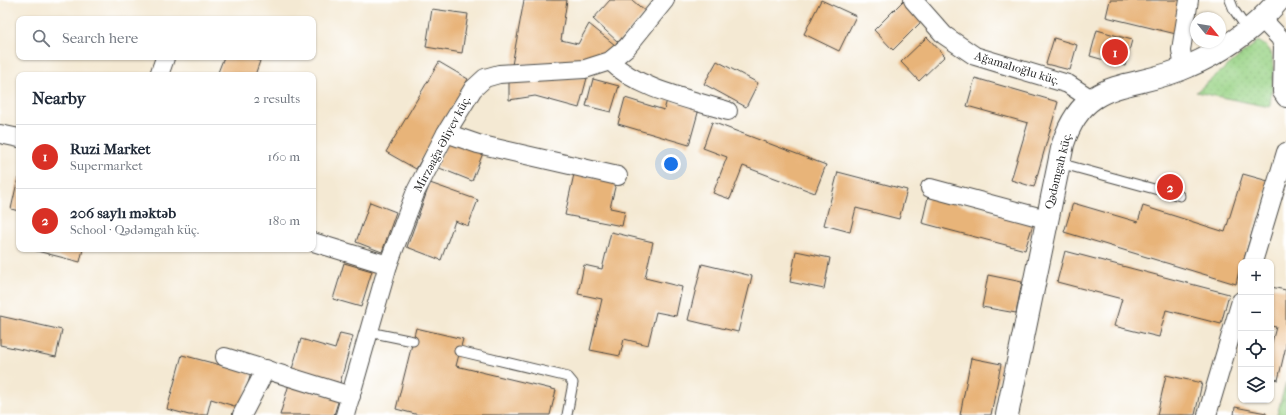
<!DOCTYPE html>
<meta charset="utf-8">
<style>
body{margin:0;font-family:"IM FELL French Canon",serif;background:#f2f2f3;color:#1f2937}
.controls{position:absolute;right:12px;bottom:12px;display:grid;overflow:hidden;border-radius:8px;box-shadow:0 1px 3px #0004}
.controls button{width:36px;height:36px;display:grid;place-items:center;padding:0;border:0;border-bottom:1px solid #e0e1e3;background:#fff;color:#1f2937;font:20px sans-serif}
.compass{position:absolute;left:1190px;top:12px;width:36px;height:36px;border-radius:50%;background:#fff;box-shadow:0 1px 3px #0004;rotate:120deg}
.you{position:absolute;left:671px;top:164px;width:14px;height:14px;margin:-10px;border:3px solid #fff;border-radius:50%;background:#1a73e8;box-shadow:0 0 0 6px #1a73e833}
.badge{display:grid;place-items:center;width:26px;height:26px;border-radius:50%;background:#d93025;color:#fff;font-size:13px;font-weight:700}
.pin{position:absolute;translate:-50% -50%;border:2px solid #fff;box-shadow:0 1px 4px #0006}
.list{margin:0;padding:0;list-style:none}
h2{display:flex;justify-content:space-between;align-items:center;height:52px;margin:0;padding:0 16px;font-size:17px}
h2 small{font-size:13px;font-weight:400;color:#747a83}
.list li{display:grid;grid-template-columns:26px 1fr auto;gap:12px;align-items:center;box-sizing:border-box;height:64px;padding:0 16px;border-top:1px solid #e0e1e3}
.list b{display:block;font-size:15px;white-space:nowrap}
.list p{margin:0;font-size:13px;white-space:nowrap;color:#747a83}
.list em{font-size:13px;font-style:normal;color:#747a83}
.icon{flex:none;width:22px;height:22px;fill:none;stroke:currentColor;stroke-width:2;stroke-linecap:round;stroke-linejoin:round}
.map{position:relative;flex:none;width:1286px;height:415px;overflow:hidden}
.search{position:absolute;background:#fff;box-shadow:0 1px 3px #0004;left:16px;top:16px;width:300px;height:44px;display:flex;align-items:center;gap:10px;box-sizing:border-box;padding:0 14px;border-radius:8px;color:#747a83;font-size:15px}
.panel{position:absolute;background:#fff;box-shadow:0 1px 3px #0004;left:16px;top:72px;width:300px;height:180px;border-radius:8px}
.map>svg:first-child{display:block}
.grass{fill:url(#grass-dots);stroke:#63805a}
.park{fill:url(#park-crowns);stroke:#63805a}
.building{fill:#e8b479}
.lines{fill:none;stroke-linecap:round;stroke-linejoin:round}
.service-casing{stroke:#494844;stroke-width:11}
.minor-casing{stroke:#494844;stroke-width:20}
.tertiary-casing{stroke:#494844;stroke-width:24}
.service{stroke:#fff;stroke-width:9}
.minor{stroke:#fff;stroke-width:18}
.tertiary{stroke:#fff;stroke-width:22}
.labels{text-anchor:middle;stroke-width:3;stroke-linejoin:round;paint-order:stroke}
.street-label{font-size:12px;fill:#2b2b2b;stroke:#fff}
</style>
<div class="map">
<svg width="1286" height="415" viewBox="0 0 1286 415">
<defs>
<pattern id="grass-dots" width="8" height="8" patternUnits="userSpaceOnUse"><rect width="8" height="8" fill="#9bd488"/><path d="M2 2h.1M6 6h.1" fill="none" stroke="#86b676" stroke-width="1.8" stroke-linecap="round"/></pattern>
<pattern id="park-crowns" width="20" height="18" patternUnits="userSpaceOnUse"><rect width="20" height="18" fill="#9bd488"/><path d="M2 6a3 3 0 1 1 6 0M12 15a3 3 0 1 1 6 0" fill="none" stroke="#86b676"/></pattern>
</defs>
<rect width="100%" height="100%" fill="#fff"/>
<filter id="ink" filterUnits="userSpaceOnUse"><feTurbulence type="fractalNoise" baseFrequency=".025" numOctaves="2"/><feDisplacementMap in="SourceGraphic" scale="8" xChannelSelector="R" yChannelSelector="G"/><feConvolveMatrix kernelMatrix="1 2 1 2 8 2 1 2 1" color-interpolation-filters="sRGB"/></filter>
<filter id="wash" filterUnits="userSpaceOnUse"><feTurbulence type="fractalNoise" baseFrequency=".012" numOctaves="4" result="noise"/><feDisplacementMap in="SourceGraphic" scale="16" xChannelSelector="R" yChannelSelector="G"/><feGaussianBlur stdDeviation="0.9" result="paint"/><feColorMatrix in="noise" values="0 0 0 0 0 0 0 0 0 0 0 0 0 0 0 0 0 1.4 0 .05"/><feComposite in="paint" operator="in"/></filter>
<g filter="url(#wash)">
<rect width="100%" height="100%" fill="#f4e9d3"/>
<path class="grass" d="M1258,41c5,3 11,6 13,12 5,13 0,40 -1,54l-74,-15z"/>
<polygon class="park" points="1286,382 1286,415 1277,415"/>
<g id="blocks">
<g class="building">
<polygon points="524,0 567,0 561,40 578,44 589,24 615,45 608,52 589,61 512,65"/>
<polygon points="610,0 632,0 646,12 618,42 593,19"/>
<polygon points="821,0 856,16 839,51 804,34"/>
<polygon points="1110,0 1184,0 1176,34 1106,17"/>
<polygon points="903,1 922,21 893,50 874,30"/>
<polygon points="432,9 468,14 462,53 426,47"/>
<polygon points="1097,30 1132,40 1125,66 1090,56"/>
<polygon points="927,37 945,56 919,81 901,62"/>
<polygon points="1054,38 1077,45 1070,70 1046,64"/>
<polygon points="224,57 251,57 260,61 255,75 217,75"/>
<polygon points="717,61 758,83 746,107 704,84"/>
<polygon points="439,62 468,79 416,169 386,152"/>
<polygon points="587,78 579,108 535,96 509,100 509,80"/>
<polygon points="975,78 1058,102 1034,187 1011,180 1028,123 967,106"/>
<polygon points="593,79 619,86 611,112 586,106"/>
<polygon points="625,98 664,110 667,100 699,109 689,145 618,124"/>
<polygon points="712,122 826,165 815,193 743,166 730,199 713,193 727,157 703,148"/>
<polygon points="449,139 483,153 472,181 437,167"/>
<polygon points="838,172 907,190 899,219 856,208 850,232 824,225"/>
<polygon points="574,174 616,183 610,208 625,211 622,226 565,215"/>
<polygon points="1243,174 1268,181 1243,262 1241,262 1236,284 1064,232 1073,203 1138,222 1143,206 1225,232"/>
<polygon points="18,178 19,179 19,211 11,209"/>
<polygon points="430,183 478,200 468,226 455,221 441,260 407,247"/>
<polygon points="928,197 1033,224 1025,250 922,223"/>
<polygon points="370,202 396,212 382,252 356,242"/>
<polygon points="611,232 653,242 645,278 682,287 676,316 656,312 648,345 624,339 620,356 590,350 602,299 578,294 584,265 602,269"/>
<polygon points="29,249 83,249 80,262"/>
<polygon points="796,251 830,258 824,289 790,282"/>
<polygon points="1065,251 1229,294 1221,324 1166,310 1159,337 1114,326 1122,299 1057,282"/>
<polygon points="344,263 372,271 361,307 333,299"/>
<polygon points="702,264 752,276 738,332 688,320"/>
<polygon points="988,275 1022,282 1016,313 982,307"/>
<polygon points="1271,287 1286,290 1286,346 1278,380 1271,378 1271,346 1276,327 1271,326"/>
<polygon points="0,316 62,330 56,357 0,345"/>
<polygon points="416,328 463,339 456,366 556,390 550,415 419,415 396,409"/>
<polygon points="340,333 353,336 340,383 292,369 301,339 335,349"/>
<polygon points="182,355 251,373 241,408 211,399 207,415 189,415 167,409"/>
<polygon points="971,358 1001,364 991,415 960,415"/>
<polygon points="1166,375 1202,383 1195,415 1157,415"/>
<polygon points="289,384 339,399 334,415 280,415"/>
<polygon points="1235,407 1266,413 1266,415 1234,415"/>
</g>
</g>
</g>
<g filter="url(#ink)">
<use href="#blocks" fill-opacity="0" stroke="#494844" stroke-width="1"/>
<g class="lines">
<g class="service-casing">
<g id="service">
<polyline points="1230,0 1234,10 1248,30"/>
<polyline points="1059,163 1180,196"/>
<polyline points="369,332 413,341"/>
<polyline points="459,351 568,377 573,383 567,415"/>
</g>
</g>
<g class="minor-casing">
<g id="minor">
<polyline points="913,0 944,35 975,56 1068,84 1091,99"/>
<polyline points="1262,19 1280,38 1283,46 1282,92 1286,98"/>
<path d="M610,61c29,29 80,38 118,50"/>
<polyline points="1184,69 1181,50 1189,0"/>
<polyline points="159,75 165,58"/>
<polyline points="446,133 478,144 618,176"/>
<polyline points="0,134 19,138"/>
<polyline points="930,188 1046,219"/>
<polyline points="313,242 388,265"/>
<polyline points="1253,262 1286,152"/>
<polyline points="225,357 351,396"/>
<polyline points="242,415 266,369"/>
<polyline points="345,415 388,265 416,191 446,133 473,89 485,78 499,74 585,69 610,61 627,47 665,0"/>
<polyline points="1207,415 1241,301"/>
</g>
</g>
<g class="tertiary-casing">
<path id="tertiary" d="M1007,415l56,-271c22,-70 71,-52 126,-78 35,-15 65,-37 90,-66"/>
</g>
<use href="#service" class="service"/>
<use href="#minor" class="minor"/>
<use href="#tertiary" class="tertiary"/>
</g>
</g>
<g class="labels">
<g class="street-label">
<text transform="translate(1017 68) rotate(17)" y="4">Ağamalıoğlu küç.</text>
<text transform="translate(442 144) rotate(-62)" y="4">Mirzəağa Əliyev küç.</text>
<text transform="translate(1058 171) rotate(-76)" y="4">Qədəmgah küç.</text>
</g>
</g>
</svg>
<div class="controls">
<button>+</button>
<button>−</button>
<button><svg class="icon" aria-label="locate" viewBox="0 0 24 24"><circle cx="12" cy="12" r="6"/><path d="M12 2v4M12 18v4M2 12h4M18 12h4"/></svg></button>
<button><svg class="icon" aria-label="layers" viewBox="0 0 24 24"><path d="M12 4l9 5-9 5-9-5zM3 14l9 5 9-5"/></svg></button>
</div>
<svg class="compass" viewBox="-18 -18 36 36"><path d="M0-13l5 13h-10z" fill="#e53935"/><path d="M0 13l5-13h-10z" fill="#747a83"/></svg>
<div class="you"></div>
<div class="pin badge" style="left:1115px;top:52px">1</div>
<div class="pin badge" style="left:1170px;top:187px">2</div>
<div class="search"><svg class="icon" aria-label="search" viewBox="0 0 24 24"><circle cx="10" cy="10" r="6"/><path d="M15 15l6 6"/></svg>Search here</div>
<section class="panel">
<h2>Nearby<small>2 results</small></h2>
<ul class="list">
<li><span class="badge">1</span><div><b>Ruzi Market</b><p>Supermarket</p></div><em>160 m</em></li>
<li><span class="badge">2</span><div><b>206 saylı məktəb</b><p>School · Qədəmgah küç.</p></div><em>180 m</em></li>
</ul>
</section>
</div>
